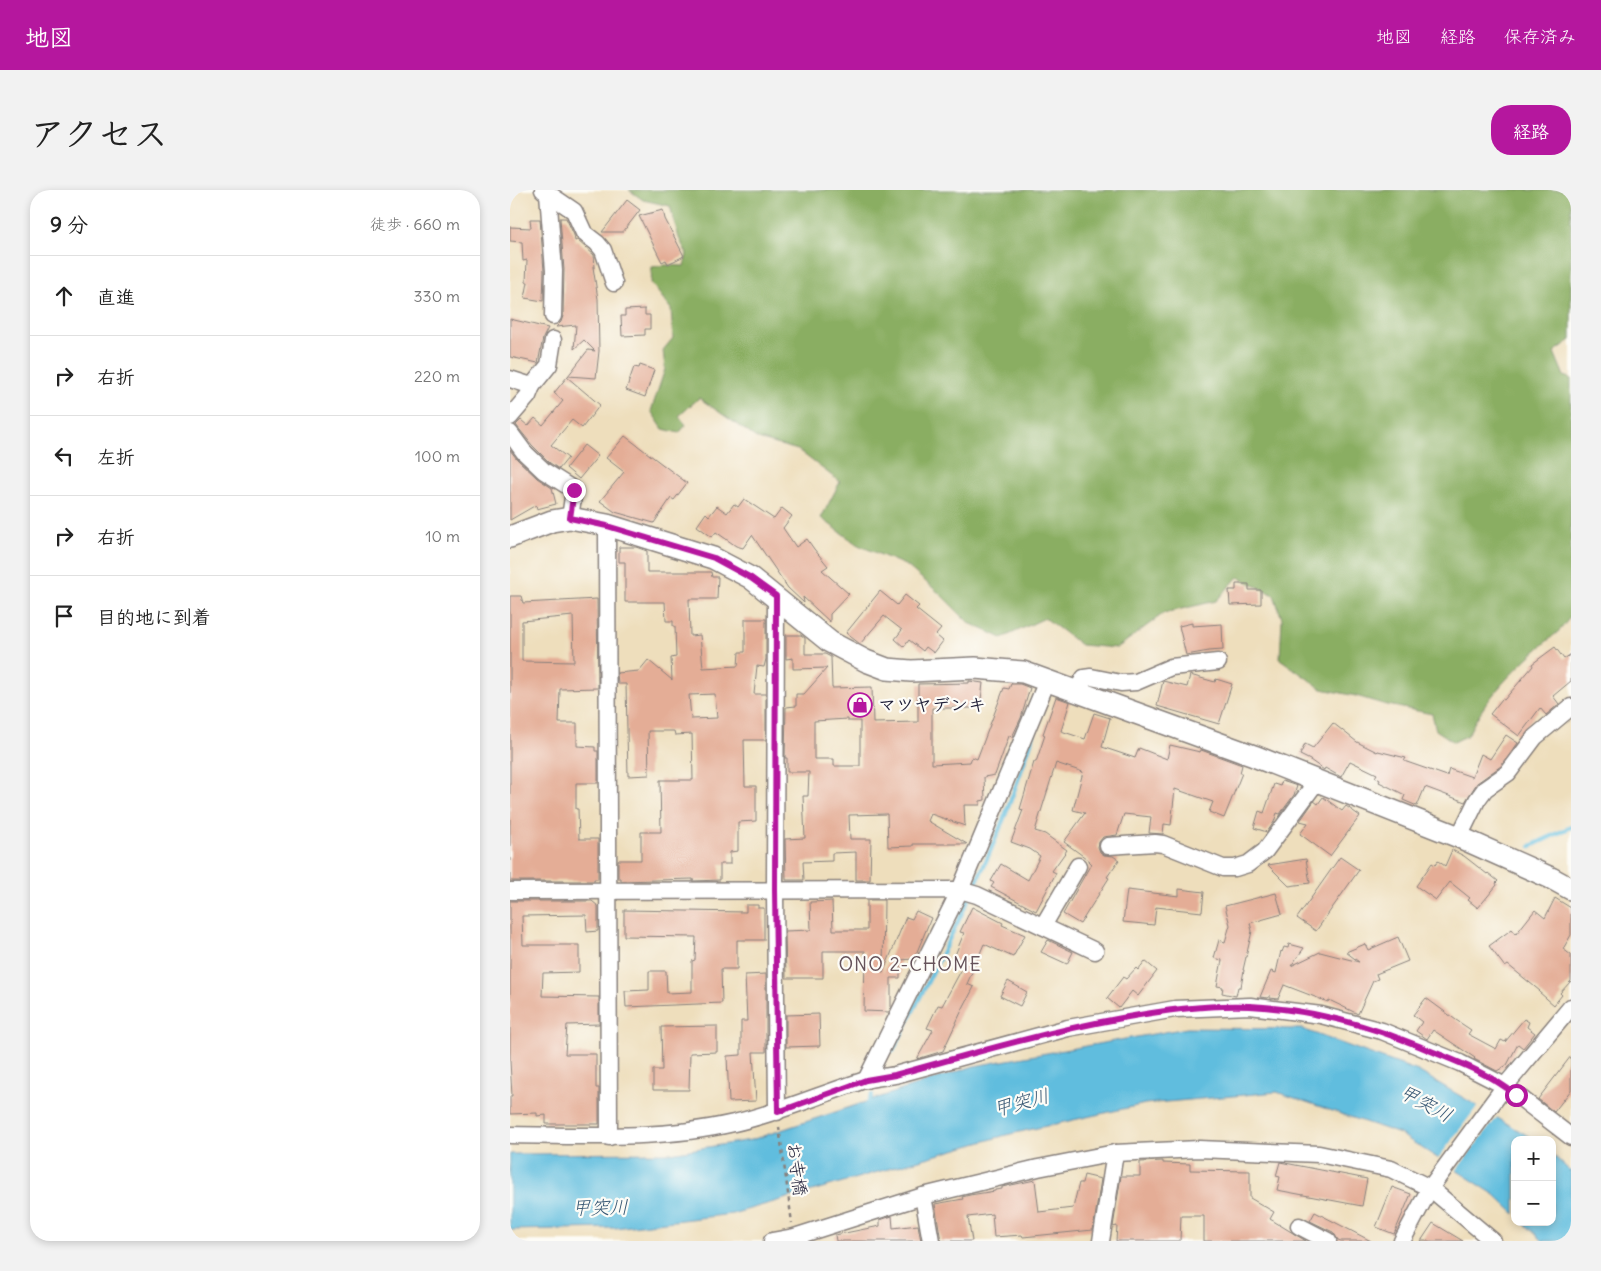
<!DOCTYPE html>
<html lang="ja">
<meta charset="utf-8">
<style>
body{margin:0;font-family:Delius,"Klee One",sans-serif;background:#f2f2f2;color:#222}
.controls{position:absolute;right:15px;bottom:15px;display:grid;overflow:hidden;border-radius:10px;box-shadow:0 2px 8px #0003}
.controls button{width:45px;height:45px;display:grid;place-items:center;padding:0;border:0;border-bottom:1px solid #e0e0e0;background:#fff;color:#222;font:25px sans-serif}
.stop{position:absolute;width:15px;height:15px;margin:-11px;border:4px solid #b5179e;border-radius:50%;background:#fff}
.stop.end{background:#b5179e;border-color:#fff;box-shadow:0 1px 5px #0008}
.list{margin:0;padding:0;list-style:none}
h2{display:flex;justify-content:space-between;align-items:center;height:65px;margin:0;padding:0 20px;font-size:21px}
h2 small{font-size:16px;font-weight:400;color:#767676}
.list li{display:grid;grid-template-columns:32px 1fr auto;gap:15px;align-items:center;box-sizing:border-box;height:80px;padding:0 20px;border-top:1px solid #e0e0e0}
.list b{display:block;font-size:19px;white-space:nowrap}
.list em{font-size:16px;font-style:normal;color:#767676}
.icon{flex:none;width:28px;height:28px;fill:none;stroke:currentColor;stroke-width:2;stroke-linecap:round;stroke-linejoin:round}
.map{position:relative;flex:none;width:1061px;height:1051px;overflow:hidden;border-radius:20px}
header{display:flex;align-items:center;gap:30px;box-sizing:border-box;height:70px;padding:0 25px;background:#b5179e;color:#fff}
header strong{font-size:24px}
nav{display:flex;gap:28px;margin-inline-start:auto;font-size:18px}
.intro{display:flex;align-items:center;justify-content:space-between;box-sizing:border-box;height:120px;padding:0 30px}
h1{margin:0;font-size:35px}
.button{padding:12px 22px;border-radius:20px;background:#b5179e;color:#fff;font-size:18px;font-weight:700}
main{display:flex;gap:30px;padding:0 30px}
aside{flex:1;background:#fff;border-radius:20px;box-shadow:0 2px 8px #0003}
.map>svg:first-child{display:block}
.forest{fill:#8aae62;stroke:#56684e}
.water{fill:#60bdde;stroke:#41708c}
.pier{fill:#eedebc}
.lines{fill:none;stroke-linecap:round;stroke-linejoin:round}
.stream{stroke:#60bdde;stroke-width:4.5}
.building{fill:#e4ad96;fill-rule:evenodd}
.minor-casing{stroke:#88807c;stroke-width:19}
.tertiary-casing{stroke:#88807c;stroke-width:24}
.path{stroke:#88807c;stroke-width:2.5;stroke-dasharray:4 4;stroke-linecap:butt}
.minor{stroke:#fff;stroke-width:16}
.tertiary{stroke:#fff;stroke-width:21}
.route{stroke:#b5179e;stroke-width:6}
.labels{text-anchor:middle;stroke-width:4.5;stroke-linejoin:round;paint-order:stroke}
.poi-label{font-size:18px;font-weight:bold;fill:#22223b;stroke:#fdfcf7;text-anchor:start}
.street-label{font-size:18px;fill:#22223b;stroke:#fdfcf7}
.neighbourhood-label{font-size:19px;letter-spacing:1px;fill:#66535b;stroke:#fdfcf7}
.water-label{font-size:19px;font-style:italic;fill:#385874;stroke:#fdfcf7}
</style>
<header>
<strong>地図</strong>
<nav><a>地図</a><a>経路</a><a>保存済み</a></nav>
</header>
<div class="intro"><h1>アクセス</h1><a class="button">経路</a></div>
<main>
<aside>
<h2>9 分<small>徒歩 · 660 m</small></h2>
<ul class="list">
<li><svg class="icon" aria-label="ahead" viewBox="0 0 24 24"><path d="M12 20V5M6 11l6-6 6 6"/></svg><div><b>直進</b></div><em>330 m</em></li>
<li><svg class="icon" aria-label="right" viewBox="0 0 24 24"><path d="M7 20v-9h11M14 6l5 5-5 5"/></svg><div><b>右折</b></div><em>220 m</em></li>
<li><svg class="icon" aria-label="left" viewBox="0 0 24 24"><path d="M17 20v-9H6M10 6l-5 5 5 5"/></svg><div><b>左折</b></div><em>100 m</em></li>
<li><svg class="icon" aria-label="right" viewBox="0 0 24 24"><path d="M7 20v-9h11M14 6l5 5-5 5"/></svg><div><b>右折</b></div><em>10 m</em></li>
<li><svg class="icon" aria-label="arrive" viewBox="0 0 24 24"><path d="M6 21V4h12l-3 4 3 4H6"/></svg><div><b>目的地に到着</b></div></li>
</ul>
</aside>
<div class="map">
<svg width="1061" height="1051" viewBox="0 0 1061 1051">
<rect width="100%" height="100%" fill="#fdfcf7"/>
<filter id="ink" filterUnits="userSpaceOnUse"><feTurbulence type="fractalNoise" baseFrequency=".02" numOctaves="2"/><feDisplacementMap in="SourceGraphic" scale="10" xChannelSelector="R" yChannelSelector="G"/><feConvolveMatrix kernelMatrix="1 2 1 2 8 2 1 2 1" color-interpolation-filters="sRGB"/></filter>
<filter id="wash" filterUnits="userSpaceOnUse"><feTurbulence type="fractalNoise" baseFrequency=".0096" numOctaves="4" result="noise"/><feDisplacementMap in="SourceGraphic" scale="20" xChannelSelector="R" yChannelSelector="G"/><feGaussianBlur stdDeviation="1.12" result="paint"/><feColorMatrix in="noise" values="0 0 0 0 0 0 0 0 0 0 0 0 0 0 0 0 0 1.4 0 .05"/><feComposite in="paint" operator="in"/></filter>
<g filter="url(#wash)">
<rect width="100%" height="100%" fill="#eedebc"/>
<path class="forest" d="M119,0h942v150l-17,12 10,24 7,3v238c-4,3 -8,10 -12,14 -35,29 -72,62 -91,104l-14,7 -18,-12 -4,-16 -49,-10 -27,-8 -34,-7 -42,-30 2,-40 -8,-24 -36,-18 -22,24 -52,12 -47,35 -36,-3 -36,-27 -43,20 -33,-15 -30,-30 -32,-27 -49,-21 -37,-27 19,-36 -42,-32 -40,-11 -59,-41 -20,18 7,9 -7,8 -16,-4 -12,-18 14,-42 -2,-19 10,-12 -2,-29 -20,-26 1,-16 14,-2 18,1 3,-12 -8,-16 -9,-32 -27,-6z"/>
<g class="water">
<polygon points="677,838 792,839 908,881 1025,950 1005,950 1005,1024 985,1005 890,944 767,902 635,914 496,945 222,1024 105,1038 0,1040 0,964 161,963 241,950 464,876"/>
<polygon points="1042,964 1061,982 1061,1051 1033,1051 1013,1032 1042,1032"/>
</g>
<polygon class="pier" points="969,914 988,926 945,982 927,970"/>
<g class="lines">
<g class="stream">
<polyline points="1021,656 1061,637"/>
<path d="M383,861c39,-79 81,-156 113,-238 10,-27 19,-53 28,-80"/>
<polyline points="357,915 362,905"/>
</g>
</g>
<g id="blocks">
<g class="building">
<polygon points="117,10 130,20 113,42 92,42"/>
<polygon points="153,20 155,29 174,66 158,74 156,70 152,72 129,26"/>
<polygon points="50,28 56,28 64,45 65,51 67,50 84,65 85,77 83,77 88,109 89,161 86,188 58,186 78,160 85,161 74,150 64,159 66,135 46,137 51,132 53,126 54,80"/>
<polygon points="20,29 30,29 34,81 33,111 15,108 18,92 16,92 17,70 13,71 12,52 0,51 0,37 21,38"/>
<polygon points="135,119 135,125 140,125 140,139 135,139 135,145 112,146 111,126 115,126 115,120"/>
<polygon points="0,129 38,138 33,148 28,173 0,167"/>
<polygon points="130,175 144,180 135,207 116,200 124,177 129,178"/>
<polygon points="57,187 90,215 72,238 62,230 41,255 58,268 49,279 40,273 22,255 6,235 11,230 18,236 25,228 33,235 53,211 44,203"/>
<polygon points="115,246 177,293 164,310 161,308 144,333 105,322 90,311 114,282 96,268"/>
<polygon points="74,255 88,266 69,289 56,278"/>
<polygon points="0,260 7,269 27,288 42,298 46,314 27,319 26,315 0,330"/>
<polygon points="234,309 264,329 272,318 282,326 273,338 286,357 297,349 304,359 318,376 312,380 339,404 320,424 320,432 293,407 294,413 278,398 242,345 233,358 226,356 206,342 202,347 187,336 196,323 199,326 207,316 217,323 224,314 228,317"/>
<path d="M109,357h17l11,4v21h64l1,5h6l-1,22h-28l1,37 10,-1 3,33 35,-2 1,-14h6v-33h21v40l-2,8 -7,-1 -3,28h12v46h-22l1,46h11v35l-18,1v29l-8,1v12h-10v16l-27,1v-2l-72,2v-3h-3v-18h23v-28h20l-1,-52h33l-1,-46 -17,1 -1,-4h-26l1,44 -21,1 -2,-92h-8l-1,-11 22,-2 9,-11 24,20 -1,-22 5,-1 -1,-31h-2v-5h-7l-1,-19h-40v-40h-6zM205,504l2,24 -26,1 -2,-24z"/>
<polygon points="726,394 739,394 739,400 751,400 751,414 720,415 719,400 726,400"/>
<polygon points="370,401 387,415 395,405 409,416 406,419 431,439 426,445 433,451 424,463 416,457 413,461 399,450 394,457 385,449 392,440 374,426 350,454 336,443"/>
<path d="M0,406h11l2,7 74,-4 1,89 -38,1 -1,34h18v23l18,1v4h3v32h-22v26h2l1,30h19v40h-4v2h-84zM63,426l1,46 -52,-1v-40z"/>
<polygon points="682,433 682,436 712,434 713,460 699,461 676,465 669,436"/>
<path d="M276,445h15l4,3v16h20l6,3 1,31 40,-1 1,36 45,-1v-38l51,-1v-2l14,2 -3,25h-48v56l38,-2 2,-5 5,2 27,-71 5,1 2,-5h9l10,4 -9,30 -9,19 -3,-1 -14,39 -11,2 1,23 -5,1v4h-16l1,21 -34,-12 -3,7 39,23h-54v2l-25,1 -1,-33 -38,1 1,24h21l-1,41h-14v-28l-24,1v8l-29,1 1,18h-18l-1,-41 20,-1 -2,-42h5l1,-24h-22v-14h-2l1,-51 10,-1v-12h8l23,-26 -34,1v-11l-7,1zM338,529v2h12v45h-26v-7h-20v-38z"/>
<polygon points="1045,457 1054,469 1061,464 1061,491 1043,506 1049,514 1036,525 1030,518 1009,546 980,524 992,509 994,510 1023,476 1022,474"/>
<polygon points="680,485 705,492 706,489 722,494 709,534 647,516 653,491 677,497"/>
<polygon points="546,507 560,512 551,541 575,549 584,523 600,528 592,557 625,568 629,558 657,569 660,555 690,562 691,560 732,575 730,583 732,583 714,628 699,622 703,612 665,599 661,635 654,634 653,644 639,643 641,627 614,624 607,645 593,647 589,652 588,657 590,662 594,665 603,666 609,670 597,687 599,688 570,734 553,724 581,674 579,672 580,671 554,652 575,623 563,620 573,582 546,573 525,641 535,644 557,660 542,681 546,683 526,721 481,697 484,693 481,691 491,674 518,690 530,666 520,659 501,652 513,620 510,619 524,572 526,572 535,545 533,544"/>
<polygon points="823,533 847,552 867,562 868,561 896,568 894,571 937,586 939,579 962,587 971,564 980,569 996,545 1008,553 991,576 967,593 955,612 915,597 907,616 893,610 895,605 869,592 870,590 865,587 867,584 840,571 831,587 815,578 814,580 800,570 790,565 795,554 803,558"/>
<polygon points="772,591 787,596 784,605 770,624 767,623 764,632 757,642 744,638 749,621 754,623 764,594 770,596"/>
<polygon points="813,607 832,621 836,616 850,626 820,666 790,644 798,633 790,631 804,611 808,614"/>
<polygon points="942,660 954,666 977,684 978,683 988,691 986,693 987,695 968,718 958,710 960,708 940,692 926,710 906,696 922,673 925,675 928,671 935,676"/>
<polygon points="830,667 849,680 806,741 787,728"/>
<polygon points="796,669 800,693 779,696 758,675"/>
<polygon points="669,699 694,702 692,722 646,717 644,735 613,732 617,700 669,706"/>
<polygon points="766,703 772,724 740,733 742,741 733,780 734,780 731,797 728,797 726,806 712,803 713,797 707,796 712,770 704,768 709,750 715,752 720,735 715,716"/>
<polygon points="1045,708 1061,718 1061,745 1053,759 1061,765 1061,791 1050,803 1052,805 1044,815 1029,802 1030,801 998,775 995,777 979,756 1002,739 1006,744 1025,720 1035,728"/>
<polygon points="357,710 374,710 373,783 396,727 402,729 406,721 421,728 404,769 390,770 390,788 381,788 381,818 379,822 354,821 355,761 313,761 313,788 276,788 275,741 301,740 300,712 322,711 323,740 357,740"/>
<polygon points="0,711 82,711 88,716 88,741 77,742 76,725 12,726 13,755 69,755 69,782 33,783 32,806 89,807 89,834 57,835 55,864 86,864 86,898 89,898 89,934 36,934 36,925 27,926 27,923 0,924 0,906 2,906 0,871"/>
<polygon points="236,715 248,715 248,718 254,718 254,750 227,750 227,779 211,779 212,813 116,817 115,801 139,800 139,781 156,781 157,803 182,802 182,771 185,770 186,747 114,746 114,720 236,722"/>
<polygon points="462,717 493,733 492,735 515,745 503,767 474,754 457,794 464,797 453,818 433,861 407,869 423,840 417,838 428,815 432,816 454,775 443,770 454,743 450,742"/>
<polygon points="888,747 898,771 866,784 868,789 863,791 848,824 819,810 818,812 774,795 768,809 760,808 760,805 758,808 750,807 761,781 766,783 771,761 772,762 774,757 778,758 779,754 794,758 781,776 810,762 849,772 836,762 855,754 858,760"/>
<polygon points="538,750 563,762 557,774 531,762"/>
<polygon points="635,771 647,781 628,806 622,801 609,818 597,808 613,787 616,789 626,778 628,780"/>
<polygon points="256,784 256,862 243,862 246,911 219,912 217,866 231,865 231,831 237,831 235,785"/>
<polygon points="498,791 517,802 510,816 490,806"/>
<polygon points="916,808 946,830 961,840 958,844 986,859 991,850 995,852 1014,829 1019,832 1017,837 1025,843 1013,858 1008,854 997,875 987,881 964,869 965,868 923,840 917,849 906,841 912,832 903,825"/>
<polygon points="309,824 310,856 276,857 276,825"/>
<polygon points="207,836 207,862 180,863 179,900 143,900 143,880 152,880 151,837"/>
<polygon points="1061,866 1061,900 1044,922 1028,909"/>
<polygon points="653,971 653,973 680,974 680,980 740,981 740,1008 764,1022 760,1029 796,1051 694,1051 694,1026 671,1026 670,1051 606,1051 607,1036 603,1037 611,986 630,986 630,972"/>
<polygon points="770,972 857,989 852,1016 767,1000 770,987 766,986"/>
<polygon points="574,985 591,989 583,1040 513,1047 512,1045 484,1047 482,1024 458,1027 462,1051 431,1051 425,1014 453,1009 452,1007 460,1005 485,1001 485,1000 492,999 492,997 525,990 529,1022 563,1018 569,993 572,993"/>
<polygon points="882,997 901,1004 884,1044 866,1037"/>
<polygon points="805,1022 861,1051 831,1051 828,1050 823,1042 800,1031"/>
<polygon points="382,1026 383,1038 408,1035 411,1051 326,1051 325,1045 370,1036 370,1030"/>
<polygon points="923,1033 953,1051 911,1051"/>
</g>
</g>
</g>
<g filter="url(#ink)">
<use href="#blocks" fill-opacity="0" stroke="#88807c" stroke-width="1"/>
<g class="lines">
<g class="minor-casing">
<g id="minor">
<polyline points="33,0 64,21 74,43 87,53 93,60 104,93"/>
<polyline points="38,3 44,81 43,126"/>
<polyline points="0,189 22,196 18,206 0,227"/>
<polyline points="22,196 39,175 43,150"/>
<polyline points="0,243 14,262 34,281 64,300 60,328"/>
<polyline points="97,335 99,947"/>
<polyline points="266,406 265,700 267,922"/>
<polyline points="566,502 574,488 581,487 611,493 626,492 661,477 708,472"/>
<polyline points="949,647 967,610 975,599 998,583 1025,547 1061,517"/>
<polyline points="598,656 645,653 653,654 713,678 725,678 738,674 755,661 807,591"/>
<polyline points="0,701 450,700 467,705 585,761"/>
<polyline points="533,736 568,676"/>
<polyline points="356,890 450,700 537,491"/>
<path d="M0,945c75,1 151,5 224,-12 45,-10 87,-29 131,-43 9,-3 20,-3 30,-5l173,-47 107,-19 75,-3 71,9 61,16 78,32 45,23 66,51"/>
<polyline points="413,1006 421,1051"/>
<polyline points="789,1036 818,1051"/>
<polyline points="262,1051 284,1047 413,1006 528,978 605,963 689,959 809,964 881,979 920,998 983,1051"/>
<polyline points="591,1051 605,963"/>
<polyline points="892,1051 920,998 995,896 1061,817"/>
</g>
</g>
<g class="tertiary-casing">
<polyline id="tertiary" points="0,347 42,331 60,328 97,335 203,368 241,388 320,452 356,471 377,479 401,481 465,478 513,482 744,566 949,647 1041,688 1061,699"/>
</g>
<polyline class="path" points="269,937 282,1033"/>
<use href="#minor" class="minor"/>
<use href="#tertiary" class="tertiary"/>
</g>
</g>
<g class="lines" filter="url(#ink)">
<path class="route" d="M64,300l-4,28 37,8 107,32 37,20 25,18 -1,294 3,222 88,-32 29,-5c75,-21 150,-43 227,-57 43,-8 85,-14 128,-12 58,3 115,18 169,40 33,14 69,26 97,49"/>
</g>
<defs>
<g id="shop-ring" transform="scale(1.25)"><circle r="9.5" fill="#fdfcf7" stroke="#b5179e" stroke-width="1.5"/><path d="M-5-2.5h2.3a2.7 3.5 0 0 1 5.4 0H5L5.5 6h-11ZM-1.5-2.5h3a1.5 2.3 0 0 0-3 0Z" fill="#b5179e"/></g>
</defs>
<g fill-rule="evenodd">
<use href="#shop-ring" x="350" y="515"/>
</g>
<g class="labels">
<g class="poi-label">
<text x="368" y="521">マツヤデンキ</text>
</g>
<g class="street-label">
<text transform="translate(287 979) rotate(83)" y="6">お寺橋</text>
</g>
<g class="neighbourhood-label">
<text x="400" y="781">ONO 2-CHOME</text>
</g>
<g class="water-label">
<text transform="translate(511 912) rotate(-15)" y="7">甲突川</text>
<text transform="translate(916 913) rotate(28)" y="7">甲突川</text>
<text transform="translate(90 1017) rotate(-1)" y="7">甲突川</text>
</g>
</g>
</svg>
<div class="controls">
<button>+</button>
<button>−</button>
</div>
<div class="stop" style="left:1006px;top:905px"></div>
<div class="stop end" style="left:64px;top:300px"></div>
</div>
</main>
